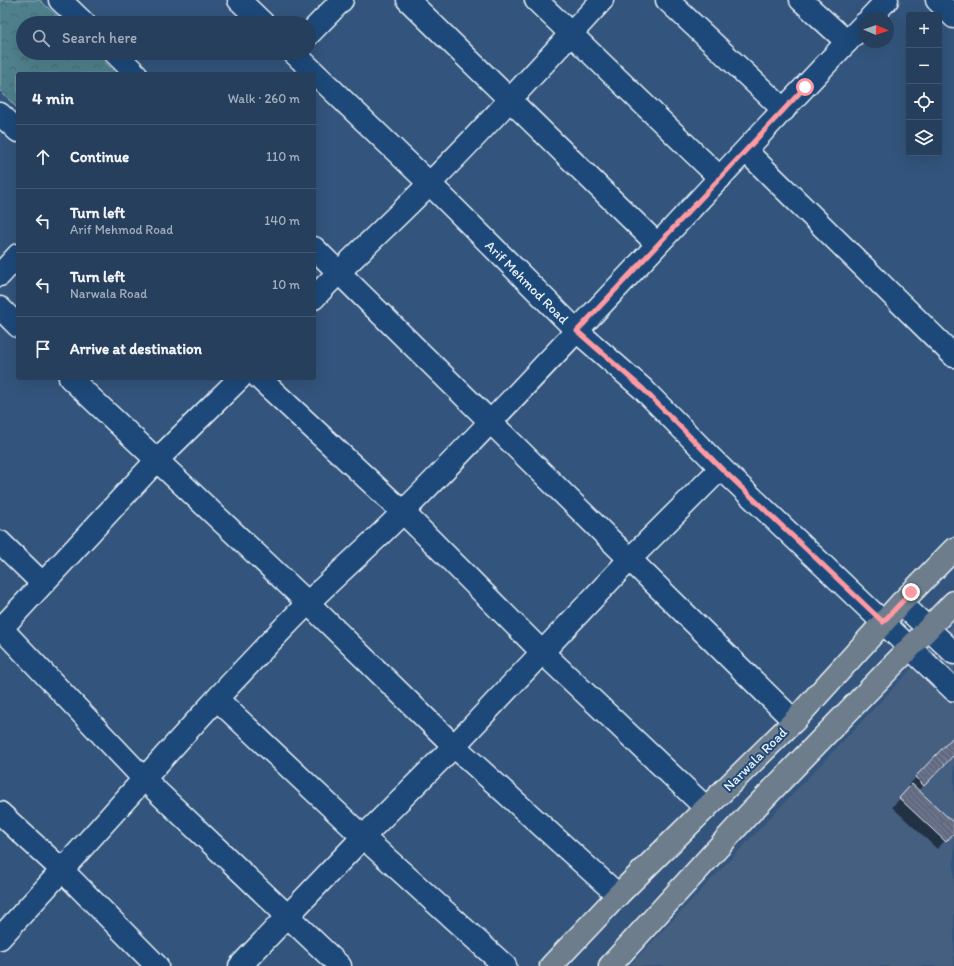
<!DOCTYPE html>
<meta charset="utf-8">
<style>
body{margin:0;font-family:Itim,sans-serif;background:#2e4663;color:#f1f3f6}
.controls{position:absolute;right:12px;top:12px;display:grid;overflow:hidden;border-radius:4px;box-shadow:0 4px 16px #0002}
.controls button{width:36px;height:36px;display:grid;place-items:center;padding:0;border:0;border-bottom:1px solid #425872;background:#263f5d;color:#f1f3f6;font:20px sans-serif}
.compass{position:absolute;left:858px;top:12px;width:36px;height:36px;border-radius:50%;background:#263f5d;box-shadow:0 4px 16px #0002;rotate:92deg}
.stop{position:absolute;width:12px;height:12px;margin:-9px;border:3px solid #ff9aa2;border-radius:50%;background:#fff}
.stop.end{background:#ff9aa2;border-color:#fff;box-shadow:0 1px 4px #0008}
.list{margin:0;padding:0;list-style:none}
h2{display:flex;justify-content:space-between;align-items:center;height:52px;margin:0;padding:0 16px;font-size:17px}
h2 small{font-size:13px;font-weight:400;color:#a4afbc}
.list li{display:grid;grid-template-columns:26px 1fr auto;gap:12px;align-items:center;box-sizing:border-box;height:64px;padding:0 16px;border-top:1px solid #425872}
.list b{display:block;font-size:15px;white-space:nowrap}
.list p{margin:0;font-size:13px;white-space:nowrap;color:#a4afbc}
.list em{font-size:13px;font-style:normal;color:#a4afbc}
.icon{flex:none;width:22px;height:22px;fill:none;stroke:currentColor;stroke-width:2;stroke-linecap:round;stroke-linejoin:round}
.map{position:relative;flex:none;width:954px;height:966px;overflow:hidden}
.search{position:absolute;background:#263f5d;box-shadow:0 4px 16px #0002;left:16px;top:16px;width:300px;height:44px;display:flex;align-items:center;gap:10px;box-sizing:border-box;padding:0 14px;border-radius:22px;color:#a4afbc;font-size:15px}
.panel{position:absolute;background:#263f5d;box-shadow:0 4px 16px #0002;left:16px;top:72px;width:300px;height:308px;border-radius:4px}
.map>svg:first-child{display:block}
.built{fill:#445e80}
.park{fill:url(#park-crowns);stroke:#9cb9c2}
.shadow{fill:#0007}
.building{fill:url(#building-back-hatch);stroke:#e8f1f8}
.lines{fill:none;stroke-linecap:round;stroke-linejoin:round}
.street-casing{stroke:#e8f1f8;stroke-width:25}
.secondary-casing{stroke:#e8f1f8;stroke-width:25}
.primary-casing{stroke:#e8f1f8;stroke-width:25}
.street{stroke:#1f4a7a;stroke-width:22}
.secondary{stroke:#1f4a7a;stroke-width:22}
.primary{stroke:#6d7d8c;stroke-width:22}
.route{stroke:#ff9aa2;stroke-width:5}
.labels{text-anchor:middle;stroke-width:4;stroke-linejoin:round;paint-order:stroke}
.street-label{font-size:14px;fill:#e8f1f8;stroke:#1f4a7a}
</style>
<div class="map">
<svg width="954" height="966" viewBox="0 0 954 966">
<defs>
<pattern id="park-crowns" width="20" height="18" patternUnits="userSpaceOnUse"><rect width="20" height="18" fill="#4f818d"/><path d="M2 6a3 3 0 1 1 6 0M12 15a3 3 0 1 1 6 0" fill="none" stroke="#4b676f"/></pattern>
<pattern id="building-back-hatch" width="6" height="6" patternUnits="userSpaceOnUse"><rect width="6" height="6" fill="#626b82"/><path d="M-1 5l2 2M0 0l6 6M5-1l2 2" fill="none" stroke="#788194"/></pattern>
</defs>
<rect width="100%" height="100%" fill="#33547c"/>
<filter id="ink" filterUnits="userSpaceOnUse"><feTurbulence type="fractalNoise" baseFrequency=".025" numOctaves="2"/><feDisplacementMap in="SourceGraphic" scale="8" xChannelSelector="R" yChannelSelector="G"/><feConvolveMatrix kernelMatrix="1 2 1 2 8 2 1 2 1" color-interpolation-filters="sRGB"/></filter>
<g filter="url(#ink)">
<polygon class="built" points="954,624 954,966 629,966"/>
<polygon class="park" points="0,0 40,0 64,23 23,23 23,53 96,53 117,74 18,74 18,109 0,91"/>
<polygon class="shadow" points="954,737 954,753 918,791 954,824 954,831 937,849 892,807 910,788 908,786"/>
<g class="building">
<polygon points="954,736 954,755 924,786 915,777"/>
<polygon points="912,784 954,823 954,833 946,842 899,798"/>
</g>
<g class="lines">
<g class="street-casing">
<g id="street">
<polyline points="60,0 84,23"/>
<polyline points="408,0 657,244"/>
<polyline points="536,0 720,178"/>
<polyline points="667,0 784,110"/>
<polyline points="801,0 847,42"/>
<polyline points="937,0 954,17"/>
<polyline points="870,18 887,0"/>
<polyline points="309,34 342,0"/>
<polyline points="115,53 136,74"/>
<polyline points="0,114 18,131"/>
<polyline points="746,151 954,356"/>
<polyline points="314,248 794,721"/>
<polyline points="0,275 18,255"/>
<path d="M314,298c37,-40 78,-76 116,-115 59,-59 115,-121 172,-183"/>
<polyline points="0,308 18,326"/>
<polyline points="70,378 308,603 454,746 618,895"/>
<polyline points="259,378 403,512 543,653 706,808"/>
<polyline points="0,542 42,583"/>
<polyline points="1,628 144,779 340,966"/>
<polyline points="0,630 157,460 240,378"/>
<polyline points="218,700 363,837 505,966"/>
<polyline points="0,813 63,871 157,966"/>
<path d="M0,938c103,-111 201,-227 308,-335 31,-31 65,-60 96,-92 157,-159 306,-325 460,-487"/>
<polyline points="240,966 363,837 454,746 629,560 721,468"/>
</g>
</g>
<g class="secondary-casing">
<g id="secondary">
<polyline points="239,0 263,23"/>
<polyline points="294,53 430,184 577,331 643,389 721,468 954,690"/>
<polyline points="901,603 954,653"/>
</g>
</g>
<g class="primary-casing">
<g id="primary">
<polyline points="551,966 618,895 794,721 901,603 954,549"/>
<polyline points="610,966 747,816 954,602"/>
</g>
</g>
<use href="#street" class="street"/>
<use href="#secondary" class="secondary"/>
<use href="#primary" class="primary"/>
</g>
</g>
<g class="lines" filter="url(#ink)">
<polyline class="route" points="805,87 577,331 643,389 721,468 883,622 911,592"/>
</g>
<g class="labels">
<g class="street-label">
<text transform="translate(527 282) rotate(45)" y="5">Arif Mehmod Road</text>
<text transform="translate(755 759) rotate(-45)" y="5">Narwala Road</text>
</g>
</g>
</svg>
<div class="controls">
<button>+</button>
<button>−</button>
<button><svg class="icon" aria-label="locate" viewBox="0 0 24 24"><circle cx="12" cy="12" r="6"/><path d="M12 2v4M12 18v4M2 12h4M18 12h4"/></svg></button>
<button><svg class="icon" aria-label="layers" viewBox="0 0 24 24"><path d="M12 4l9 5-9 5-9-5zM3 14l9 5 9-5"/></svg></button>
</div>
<svg class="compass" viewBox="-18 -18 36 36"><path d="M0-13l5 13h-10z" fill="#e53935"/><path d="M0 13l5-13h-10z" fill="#a4afbc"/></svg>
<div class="stop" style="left:805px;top:87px"></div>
<div class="stop end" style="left:911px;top:592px"></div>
<div class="search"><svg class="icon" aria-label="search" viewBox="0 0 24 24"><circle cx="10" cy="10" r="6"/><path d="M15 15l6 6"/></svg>Search here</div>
<section class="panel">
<h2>4 min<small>Walk · 260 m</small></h2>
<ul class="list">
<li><svg class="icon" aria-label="ahead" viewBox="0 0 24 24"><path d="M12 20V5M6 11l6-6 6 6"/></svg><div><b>Continue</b></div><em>110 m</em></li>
<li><svg class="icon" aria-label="left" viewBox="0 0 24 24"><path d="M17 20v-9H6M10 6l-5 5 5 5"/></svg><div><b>Turn left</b><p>Arif Mehmod Road</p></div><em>140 m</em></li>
<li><svg class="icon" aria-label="left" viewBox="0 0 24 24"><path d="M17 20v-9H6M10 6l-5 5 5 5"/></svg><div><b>Turn left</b><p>Narwala Road</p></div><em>10 m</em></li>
<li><svg class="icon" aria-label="arrive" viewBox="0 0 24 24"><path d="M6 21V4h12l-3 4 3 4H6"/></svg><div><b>Arrive at destination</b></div></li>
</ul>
</section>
</div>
